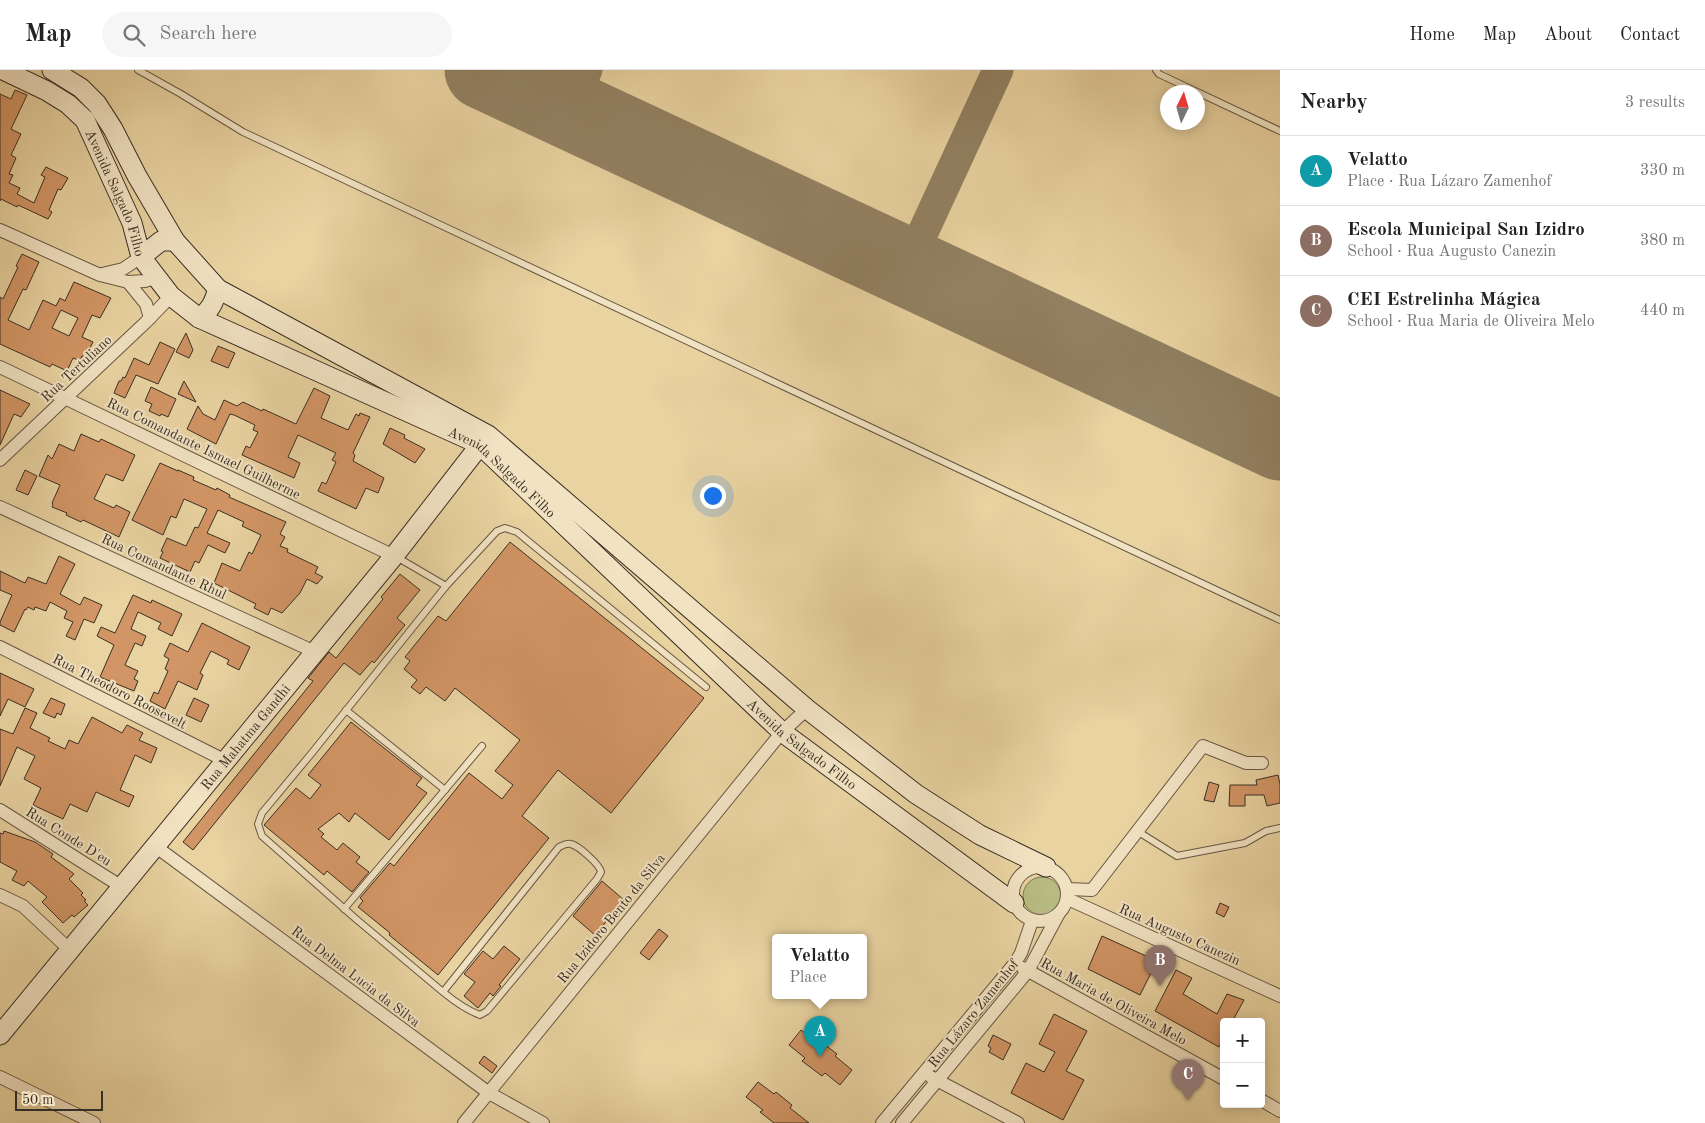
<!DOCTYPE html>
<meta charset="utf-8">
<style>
body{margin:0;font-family:"Old Standard TT",serif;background:#f6f6f6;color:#222}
.controls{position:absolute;right:15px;bottom:15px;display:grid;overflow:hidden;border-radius:5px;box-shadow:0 2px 12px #0003}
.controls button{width:45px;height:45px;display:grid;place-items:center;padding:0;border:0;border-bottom:1px solid #e0e0e0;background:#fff;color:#222;font:25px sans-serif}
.compass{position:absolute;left:1160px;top:15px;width:45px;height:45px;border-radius:50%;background:#fff;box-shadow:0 2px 12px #0003;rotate:5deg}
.scale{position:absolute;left:15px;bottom:12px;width:88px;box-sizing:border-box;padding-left:5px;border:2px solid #3a2f24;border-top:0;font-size:14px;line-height:18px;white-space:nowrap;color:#3a2f24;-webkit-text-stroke:4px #f1e2c2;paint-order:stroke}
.you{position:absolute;left:712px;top:425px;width:18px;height:18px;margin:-12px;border:4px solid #fff;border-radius:50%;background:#1a73e8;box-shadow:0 0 0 8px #1a73e833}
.badge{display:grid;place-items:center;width:32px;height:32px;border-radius:50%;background:#7c3aed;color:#fff;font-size:16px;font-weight:700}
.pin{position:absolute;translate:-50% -41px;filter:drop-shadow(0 1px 2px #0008)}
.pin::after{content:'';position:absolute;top:26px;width:18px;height:15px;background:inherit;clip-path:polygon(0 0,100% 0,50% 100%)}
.popup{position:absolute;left:772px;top:864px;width:95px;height:65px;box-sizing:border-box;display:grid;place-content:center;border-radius:5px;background:#fff;filter:drop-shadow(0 1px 4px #0005);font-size:16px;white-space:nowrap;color:#767676}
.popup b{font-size:19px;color:#222}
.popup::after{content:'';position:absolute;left:50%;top:100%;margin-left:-10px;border:10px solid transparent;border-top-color:#fff}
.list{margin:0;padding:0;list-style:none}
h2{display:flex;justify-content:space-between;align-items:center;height:65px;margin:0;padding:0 20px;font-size:21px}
h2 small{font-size:16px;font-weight:400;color:#767676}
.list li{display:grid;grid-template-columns:32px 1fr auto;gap:15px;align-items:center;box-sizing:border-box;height:70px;padding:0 20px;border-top:1px solid #e0e0e0}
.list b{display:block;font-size:19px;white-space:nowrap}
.list p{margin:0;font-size:16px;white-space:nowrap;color:#767676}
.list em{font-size:16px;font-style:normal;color:#767676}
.icon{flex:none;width:28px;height:28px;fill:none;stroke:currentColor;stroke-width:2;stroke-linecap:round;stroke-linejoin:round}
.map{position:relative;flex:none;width:1280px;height:1053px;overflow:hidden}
header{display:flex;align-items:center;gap:30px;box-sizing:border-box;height:70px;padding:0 25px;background:#fff;border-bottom:1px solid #e0e0e0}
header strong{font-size:24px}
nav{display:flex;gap:28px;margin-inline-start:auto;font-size:18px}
.search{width:350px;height:45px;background:#f6f6f6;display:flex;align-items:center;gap:12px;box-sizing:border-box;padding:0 18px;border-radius:28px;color:#767676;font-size:19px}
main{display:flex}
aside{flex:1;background:#fff}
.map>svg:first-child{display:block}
.green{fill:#b8bc83;stroke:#797654}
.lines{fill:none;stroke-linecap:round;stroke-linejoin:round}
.taxiway{stroke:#928162;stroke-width:31}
.runway{stroke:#928162;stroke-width:79}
.building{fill:#d29565;stroke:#3a2f24;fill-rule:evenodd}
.lane-casing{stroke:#665843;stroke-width:8}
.street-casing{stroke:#665843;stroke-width:14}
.secondary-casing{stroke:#3a2f24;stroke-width:21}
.lane{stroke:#f1e2c2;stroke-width:6}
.street{stroke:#f1e2c2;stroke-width:12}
.secondary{stroke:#f1e2c2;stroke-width:19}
.labels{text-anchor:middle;stroke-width:4;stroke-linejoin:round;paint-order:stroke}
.street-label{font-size:14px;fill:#3a2f24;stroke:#f1e2c2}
</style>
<header>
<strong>Map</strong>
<div class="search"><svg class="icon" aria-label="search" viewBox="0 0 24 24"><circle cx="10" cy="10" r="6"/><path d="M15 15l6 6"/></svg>Search here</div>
<nav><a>Home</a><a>Map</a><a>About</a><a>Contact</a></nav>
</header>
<main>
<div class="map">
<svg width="1280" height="1053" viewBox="0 0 1280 1053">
<rect width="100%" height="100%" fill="#e9d3a1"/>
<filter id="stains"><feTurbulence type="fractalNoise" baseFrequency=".004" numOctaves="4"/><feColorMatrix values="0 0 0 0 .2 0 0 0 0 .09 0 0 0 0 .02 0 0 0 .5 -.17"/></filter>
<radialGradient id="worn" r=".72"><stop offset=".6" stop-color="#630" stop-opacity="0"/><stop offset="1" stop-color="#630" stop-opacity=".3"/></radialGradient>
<circle class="green" cx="1042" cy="826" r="19"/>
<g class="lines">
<g class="taxiway">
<polyline points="569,40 587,0"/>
<polyline points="907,197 998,0"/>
</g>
<polyline class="runway" points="484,0 1280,371"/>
</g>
<g class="building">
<polygon points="15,20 27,25 11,59 21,64 11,85 16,88 9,104 13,105 9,113 20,118 17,124 34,133 45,107 41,105 46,97 68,108 61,120 58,119 49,140 52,142 48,149 18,135 17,137 1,129 0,131 0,24 11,29"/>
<path d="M22,184l17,8 -13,28 -3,-1 -15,31 21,10 14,-30 13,6 4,-8 5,3 9,-19 37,16 -11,20 -8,-3 -10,22 11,5 -8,16 -3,-2 -2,5 -7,-3 -6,13 -15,-7 -2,3 -50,-23v-47l3,2 15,-32 -2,-1zM61,240l17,8 -9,18 -17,-8z"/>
<polygon points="186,263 193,280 189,288 176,282"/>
<polygon points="160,272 175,279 158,314 136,305 125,328 114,323 119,311 121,311 123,307 125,308 134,288 149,295"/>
<polygon points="218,276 235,283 228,298 211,291"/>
<polygon points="184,311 196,332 178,324"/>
<polygon points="151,317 176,329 168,347 161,344 160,346 149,341 152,334 145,331"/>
<polygon points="314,318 330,326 321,348 348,360 356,344 359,346 360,343 370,347 353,383 355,385 353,391 384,408 378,423 366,418 356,439 318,421 322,412 326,414 336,392 332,390 336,383 298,365 288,387 300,393 294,408 242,385 246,376 250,378 258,362 253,360 255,355 234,345 230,344 216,374 187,359 198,336 203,344 215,350 224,330 237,336 243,332 262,341 263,339 296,354"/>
<polygon points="0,320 30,334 21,347 14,344 0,375"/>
<polygon points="390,358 405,365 404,368 425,379 415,393 383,374"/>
<polygon points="81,364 99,372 101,369 135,385 123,411 106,404 94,429 114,438 116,435 130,442 119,467 83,450 81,452 66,445 67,443 52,437 53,434 52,433 60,415 39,406 48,385 52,389 59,374 74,381"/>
<polygon points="160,393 178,401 178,400 194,407 193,410 216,420 217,418 230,425 229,427 286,452 280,464 285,467 280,476 288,479 287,482 318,497 315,503 323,507 317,514 307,509 300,523 282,543 271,538 268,545 254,538 256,534 214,513 222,493 240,501 249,482 252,484 261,465 242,456 244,452 218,440 207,463 230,473 225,483 208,475 199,493 195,491 190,502 160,488 163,482 161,481 167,468 186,476 195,457 198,458 207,439 184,429 176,448 171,446 163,465 132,450"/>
<polygon points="25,400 37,406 28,425 16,420"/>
<polygon points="510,472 704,628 611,743 558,700 522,746 549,768 438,905 389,865 390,863 358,837 363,831 360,828 390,793 394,796 469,703 502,729 513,715 495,701 520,670 455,618 445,631 426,617 420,624 411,617 417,610 404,599 410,591 405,587 438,546 446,551"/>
<polygon points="59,486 75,494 60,524 80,535 84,527 102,535 94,553 84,549 75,570 66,566 73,552 64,548 67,541 50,532 46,541 35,537 34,540 28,537 26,540 25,539 14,562 0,555 0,552 12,525 0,520 0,501 25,513 28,507 46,514"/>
<polygon points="400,504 420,520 397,548 405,555 374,593 372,591 360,605 344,593 193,780 183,772 313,611 308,608 329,582 336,588 383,529 381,527"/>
<polygon points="133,525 151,533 152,530 182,544 172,566 158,559 161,553 138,542 131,559 146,566 142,576 135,573 125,595 138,601 134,609 138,611 134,621 100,607 114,575 97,566 101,557 115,563"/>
<polygon points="202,553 250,577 239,600 227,594 229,590 211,581 200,603 203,605 197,620 178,611 165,639 150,631 154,622 158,624 168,601 165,599 169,589 164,586 170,573 188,582"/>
<polygon points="0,603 34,619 25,637 8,629 0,646"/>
<polygon points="51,628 65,634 61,645 57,643 55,648 43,643"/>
<polygon points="194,628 209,635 201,652 186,645"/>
<polygon points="25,638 37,643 30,658 50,668 48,671 65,679 69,670 78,674 92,647 122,663 127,655 143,663 139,670 157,678 151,693 135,685 120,720 134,726 129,737 96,722 87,742 70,734 63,749 33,735 41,718 24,709 35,686 17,677 0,716 0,659 13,664"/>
<polygon points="351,652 422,708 416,715 427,723 389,770 355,743 349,752 339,743 318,759 324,764 321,767 337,780 343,773 360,787 356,792 369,802 352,822 327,801 324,805 264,755 296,718 310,729 321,715 308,705"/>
<polygon points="1278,705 1280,714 1280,733 1267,736 1264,725 1245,725 1245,736 1229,736 1230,715 1257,715 1256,710"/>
<polygon points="1209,712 1219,715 1214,732 1204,730"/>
<polygon points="4,761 35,772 53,784 51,787 74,804 69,809 83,823 81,825 86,830 84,831 88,835 74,847 72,845 63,853 42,832 47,827 28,811 24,816 12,810 17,801 0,792 0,763 3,764"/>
<polygon points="602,811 624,830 595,865 573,846"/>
<polygon points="1220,833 1229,837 1224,847 1216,843"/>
<polygon points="659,859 668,866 649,890 640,883"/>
<polygon points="1102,866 1157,891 1140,925 1088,899"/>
<polygon points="504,876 520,889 499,915 501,916 493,926 490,923 478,938 464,926 475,912 464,904 483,881 493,889"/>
<polygon points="1176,900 1192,908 1183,924 1217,944 1227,924 1244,930 1232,952 1224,952 1224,967 1219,977 1155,941"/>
<polygon points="1054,944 1087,961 1066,1001 1084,1010 1063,1050 1011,1023 1026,993 1044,1002 1055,982 1039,974"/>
<polygon points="801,960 818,973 820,971 837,984 835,986 852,1000 840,1015 825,1003 822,1006 802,991 805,988 789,975"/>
<polygon points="993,965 1011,974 1003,990 989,982 991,978 988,976"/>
<polygon points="484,986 497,996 492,1003 479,993"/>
<polygon points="758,1012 774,1024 776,1022 792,1035 790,1038 809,1053 774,1053 760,1042 763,1040 746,1027"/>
</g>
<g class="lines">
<g class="lane-casing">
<g id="lane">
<polyline points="138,0 181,24 243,62 1280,550"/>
<polyline points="1156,0 1159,4 1280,61"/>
<polyline points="395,486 446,516"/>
<polyline points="346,640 445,720"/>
<polyline points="1137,761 1177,786 1245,773 1266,761 1280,758"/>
<polyline points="344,839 482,676"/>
<path d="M443,922l116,-145c4,-2 7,-4 12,-3 8,2 29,21 30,28l-4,7 -110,132 -7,4c-14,-5 -26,-14 -37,-23l-87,-73 -94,-83 -4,-12 4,-11 49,-59 135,-168 51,-55 8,-3 12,4 189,155"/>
</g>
</g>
<g class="street-casing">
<g id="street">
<polyline points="0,160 100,205 128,212 145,211 156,208"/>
<polyline points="102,204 123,199 141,187"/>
<polyline points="128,212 146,234 150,248"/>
<polyline points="0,297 394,486"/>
<polyline points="0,390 146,252 171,226"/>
<polyline points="0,437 315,582"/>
<polyline points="0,577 226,691"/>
<polyline points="0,740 122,817"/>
<polyline points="155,776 489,1023 543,1053"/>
<circle cx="1040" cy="824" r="27"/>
<polyline points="1068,819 1092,820 1203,676 1246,693 1262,693"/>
<polyline points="0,825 23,836 70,880"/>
<polyline points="1068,829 1280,926"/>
<polyline points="1023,898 1224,1009"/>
<polyline points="0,1007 94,1053"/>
<polyline points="931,1007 1018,1053"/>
<polyline points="1261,1030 1280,1041"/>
<polyline points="464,1053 782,662 807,639"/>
<polyline points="882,1053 1015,893 1021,883 1032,851"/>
<polyline points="902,1053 1028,901 1058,845"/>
</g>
</g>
<g class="secondary-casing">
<g id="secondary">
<path id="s1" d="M3,0l44,21 21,13 17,16 47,103 9,34 30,39 28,22 280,126 303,288 232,171"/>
<polyline points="52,0 81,18 97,34 113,59 137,106 175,171 218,219 488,365 807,639 916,724 980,765 1046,797"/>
<polyline points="141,187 161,171 175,171"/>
<path d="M199,248c12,-7 15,-17 19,-29"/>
<path id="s2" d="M0,965l394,-479 93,-120"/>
</g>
</g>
<use href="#lane" class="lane"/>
<use href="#street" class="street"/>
<use href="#secondary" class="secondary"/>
</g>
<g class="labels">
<g class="street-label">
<text dy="5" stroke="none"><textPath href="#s1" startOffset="176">Avenida Salgado Filho</textPath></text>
<text transform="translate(76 298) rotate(-43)" y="5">Rua Tertuliano</text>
<text transform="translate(204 378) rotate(26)" y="5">Rua Comandante Ismael Guilherme</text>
<text dy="5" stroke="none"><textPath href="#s1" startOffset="672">Avenida Salgado Filho</textPath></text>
<text transform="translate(164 496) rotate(25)" y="5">Rua Comandante Rhul</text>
<text transform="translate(120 621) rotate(27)" y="5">Rua Theodoro Roosevelt</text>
<text dy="5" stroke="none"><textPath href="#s2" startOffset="386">Rua Mahatma Gandhi</textPath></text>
<text dy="5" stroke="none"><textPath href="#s1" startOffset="1078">Avenida Salgado Filho</textPath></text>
<text transform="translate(69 766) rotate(32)" y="5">Rua Conde D'eu</text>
<text transform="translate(611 848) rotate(-51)" y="5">Rua Izidoro Bento da Silva</text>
<text transform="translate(1180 864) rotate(24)" y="5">Rua Augusto Canezin</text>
<text transform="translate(356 906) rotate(37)" y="5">Rua Delma Lucia da Silva</text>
<text transform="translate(1114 931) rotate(29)" y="5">Rua Maria de Oliveira Melo</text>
<text transform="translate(973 943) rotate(-51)" y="5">Rua Lázaro Zamenhof</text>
</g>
</g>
<rect width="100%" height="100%" filter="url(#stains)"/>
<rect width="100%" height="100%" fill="url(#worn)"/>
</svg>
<div class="controls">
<button>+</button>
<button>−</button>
</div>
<svg class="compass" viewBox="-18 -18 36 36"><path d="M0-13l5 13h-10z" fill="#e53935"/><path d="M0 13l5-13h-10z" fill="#767676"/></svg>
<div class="scale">50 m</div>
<div class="you"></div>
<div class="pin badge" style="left:820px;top:987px;background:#0f9aa8">A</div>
<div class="popup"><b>Velatto</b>Place</div>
<div class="pin badge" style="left:1160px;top:916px;background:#8d6e63">B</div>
<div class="pin badge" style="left:1188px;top:1030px;background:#8d6e63">C</div>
</div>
<aside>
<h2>Nearby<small>3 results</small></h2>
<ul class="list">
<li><span class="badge" style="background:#0f9aa8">A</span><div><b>Velatto</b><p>Place · Rua Lázaro Zamenhof</p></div><em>330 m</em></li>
<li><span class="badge" style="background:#8d6e63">B</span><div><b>Escola Municipal San Izidro</b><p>School · Rua Augusto Canezin</p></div><em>380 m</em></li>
<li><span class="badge" style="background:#8d6e63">C</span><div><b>CEI Estrelinha Mágica</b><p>School · Rua Maria de Oliveira Melo</p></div><em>440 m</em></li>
</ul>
</aside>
</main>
